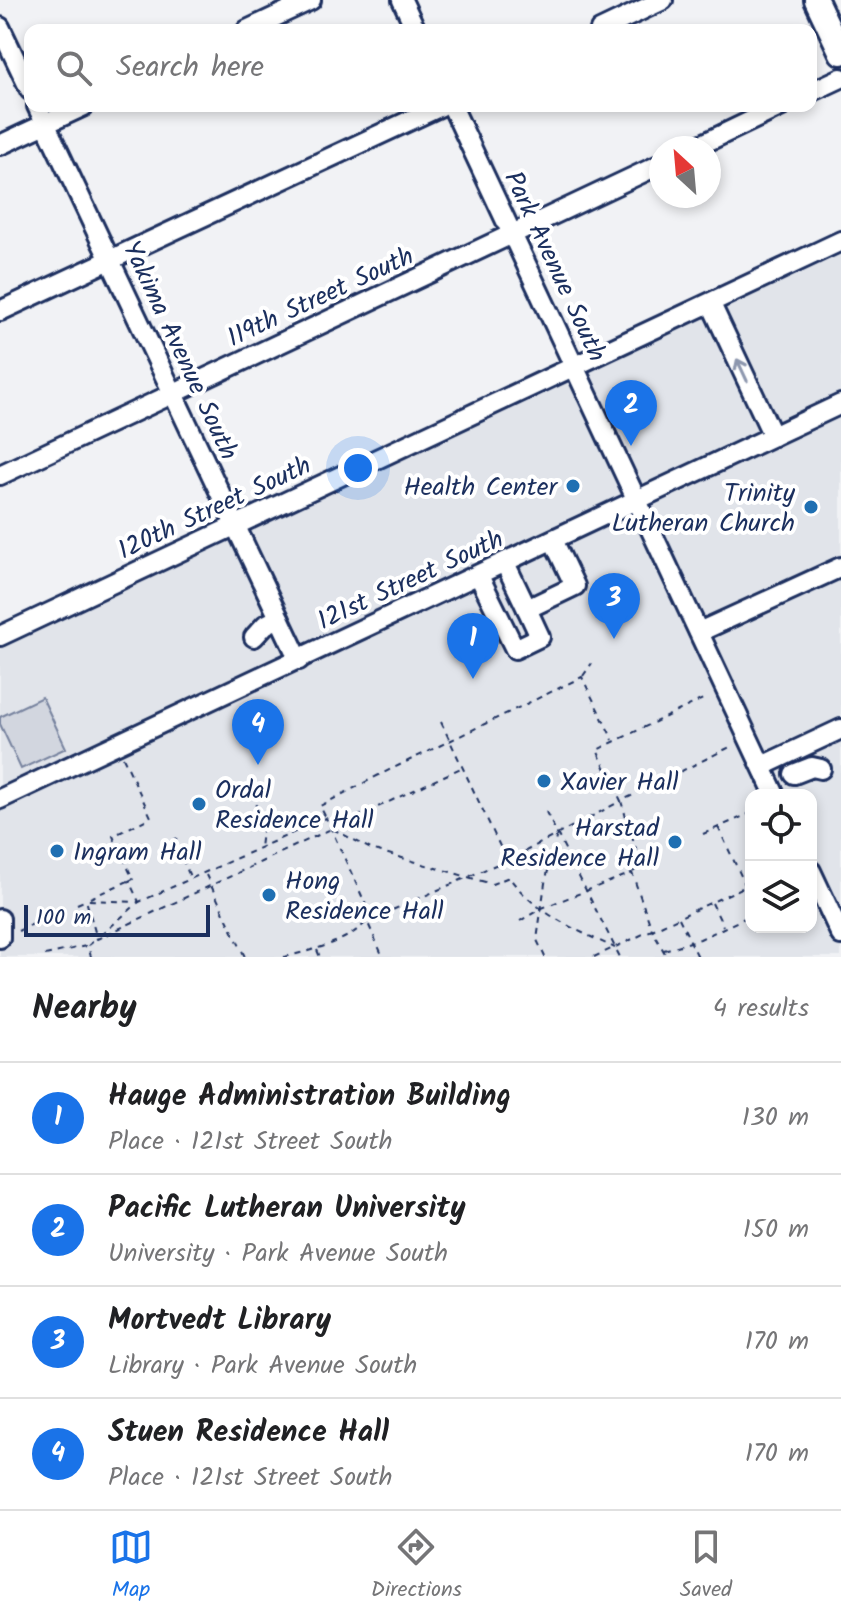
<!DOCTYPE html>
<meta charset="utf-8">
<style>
body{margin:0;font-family:Kalam,sans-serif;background:#f2f2f2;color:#202124}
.controls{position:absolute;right:24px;bottom:24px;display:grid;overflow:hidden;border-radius:16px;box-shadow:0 4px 12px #0003}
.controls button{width:72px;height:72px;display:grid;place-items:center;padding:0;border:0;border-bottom:2px solid #e0e0e0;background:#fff;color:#202124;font:40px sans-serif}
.compass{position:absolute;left:649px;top:136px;width:72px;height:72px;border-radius:50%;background:#fff;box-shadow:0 4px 12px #0003;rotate:334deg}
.scale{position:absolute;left:24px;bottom:20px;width:186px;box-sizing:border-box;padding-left:8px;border:4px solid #1b2f5e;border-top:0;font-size:22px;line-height:28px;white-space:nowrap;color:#1b2f5e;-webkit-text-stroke:6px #fff;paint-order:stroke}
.you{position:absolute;left:358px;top:468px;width:28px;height:28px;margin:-20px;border:6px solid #fff;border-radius:50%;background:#1a73e8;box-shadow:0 0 0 12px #1a73e833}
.badge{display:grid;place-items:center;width:52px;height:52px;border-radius:50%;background:#1a73e8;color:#fff;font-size:26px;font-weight:700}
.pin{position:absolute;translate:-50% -66px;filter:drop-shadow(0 2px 4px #0008)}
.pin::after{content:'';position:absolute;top:42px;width:28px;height:24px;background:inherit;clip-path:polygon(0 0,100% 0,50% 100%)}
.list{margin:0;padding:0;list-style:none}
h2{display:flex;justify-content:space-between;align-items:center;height:104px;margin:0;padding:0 32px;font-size:34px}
h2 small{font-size:26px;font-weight:400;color:#757577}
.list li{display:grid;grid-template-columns:52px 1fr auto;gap:24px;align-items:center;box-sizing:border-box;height:112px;padding:0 32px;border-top:2px solid #e0e0e0}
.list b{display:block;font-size:30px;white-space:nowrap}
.list p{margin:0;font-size:26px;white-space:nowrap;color:#757577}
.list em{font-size:26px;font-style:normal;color:#757577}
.icon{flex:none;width:44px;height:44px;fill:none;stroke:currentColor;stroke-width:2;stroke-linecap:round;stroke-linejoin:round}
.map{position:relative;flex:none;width:841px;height:957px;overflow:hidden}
.search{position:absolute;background:#fff;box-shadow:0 4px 12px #0003;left:24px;right:24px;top:24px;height:88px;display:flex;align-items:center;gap:20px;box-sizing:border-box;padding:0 28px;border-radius:16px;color:#757577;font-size:30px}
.sheet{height:552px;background:#fff}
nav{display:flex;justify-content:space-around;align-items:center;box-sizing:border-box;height:112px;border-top:2px solid #e0e0e0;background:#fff;font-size:22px;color:#757577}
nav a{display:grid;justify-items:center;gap:4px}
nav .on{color:#1a73e8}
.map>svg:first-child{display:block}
.built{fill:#e1e4ea;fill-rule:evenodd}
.green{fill:#d2d6df;stroke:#76829e;stroke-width:2}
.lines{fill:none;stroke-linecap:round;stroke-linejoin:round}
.minor-casing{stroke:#1b2f5e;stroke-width:24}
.major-casing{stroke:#1b2f5e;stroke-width:28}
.path{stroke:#1b2f5e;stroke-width:2;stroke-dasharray:6 6;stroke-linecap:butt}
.minor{stroke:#fff;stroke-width:18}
.major{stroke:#fff;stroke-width:22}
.oneway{stroke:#8d97ae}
.poi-dot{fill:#1f6fb2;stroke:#fff;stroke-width:3}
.labels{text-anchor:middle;stroke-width:8;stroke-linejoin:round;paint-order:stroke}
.street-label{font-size:26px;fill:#1b2f5e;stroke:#fff}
.poi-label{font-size:26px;fill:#1b2f5e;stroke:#fff;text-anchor:start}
</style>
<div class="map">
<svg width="841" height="957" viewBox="0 0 841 957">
<rect width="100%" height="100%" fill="#f1f2f5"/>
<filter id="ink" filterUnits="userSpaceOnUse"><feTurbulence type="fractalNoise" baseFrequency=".0125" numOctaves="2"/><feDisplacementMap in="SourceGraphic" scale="16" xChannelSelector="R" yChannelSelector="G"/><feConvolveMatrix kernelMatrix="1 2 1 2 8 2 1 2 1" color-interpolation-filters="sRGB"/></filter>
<g filter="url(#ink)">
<path class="built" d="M841,247v710h-841v-312zM751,795h60v132h-60z"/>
<polygon class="green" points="42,697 66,748 21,769 0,724 0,717"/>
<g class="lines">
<g class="minor-casing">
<g id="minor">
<polyline points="402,0 416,30"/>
<polyline points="0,27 30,90"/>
<polyline points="247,30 311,0"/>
<polyline points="600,30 663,0"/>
<polyline points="811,92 841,78"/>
<polyline points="37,106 299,660"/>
<polyline points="452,106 775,795"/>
<polyline points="0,145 84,106"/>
<polyline points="694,148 782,106"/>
<polyline points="711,304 773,436"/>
<polyline points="0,311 441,106"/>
<polyline points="0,475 661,164"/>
<polyline points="505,563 527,609"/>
<polyline points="479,576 515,649 540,637 527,609 575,586 553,540"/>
<polyline points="699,632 841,567"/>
<polyline points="0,636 841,241"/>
<polyline points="254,637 265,625 279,618"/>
<polyline points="762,766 841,729"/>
<polyline points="794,774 812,767 821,769"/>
<polyline points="0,799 841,404"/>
<polyline points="811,871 841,935"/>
<polyline points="0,919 0,938"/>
</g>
</g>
<g class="major-casing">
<polyline id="major" points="816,0 841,53"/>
</g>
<g class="path">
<polyline points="583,676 592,663"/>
<polyline points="441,722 506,859"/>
<polyline points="123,757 151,817 113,836 133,879 129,881 139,902 86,900 97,939 463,767"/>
<polyline points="255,785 249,788 263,823 260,848"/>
<polyline points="546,812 620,957"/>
<polyline points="325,816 320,806 379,775 582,677 613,740"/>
<polyline points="718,827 751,897"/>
<path d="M333,829l38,20 121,35 17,-7c26,36 67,53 106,71"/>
<polyline points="703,834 751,813"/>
<polyline points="177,838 174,840 191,879"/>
<polyline points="642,864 655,858"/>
<polyline points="633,872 641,865 621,801 730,747"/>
<polyline points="206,875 245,957"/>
<polyline points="90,898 128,881"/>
<polyline points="712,903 723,926"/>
<polyline points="77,904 84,901"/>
<polyline points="679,918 698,957"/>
<polyline points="520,921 542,908 632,873 652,930 746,886"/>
<polyline points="18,931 59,912"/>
<polyline points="101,935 139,902 326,818 367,907 367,921 383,957"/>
<polyline points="317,950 320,957"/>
<polyline points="664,950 700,939 751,915"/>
<polyline points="45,955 86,946"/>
<polyline points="91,957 88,946 96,939"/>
<path d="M284,957c28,-7 63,-14 83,-36l149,-65 105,-55 -24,-51 110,-53"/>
<polyline points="545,957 537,940 545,883 557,834"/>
<polyline points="594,957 652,930 667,957"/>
</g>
<use href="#minor" class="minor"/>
<use href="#major" class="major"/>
</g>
<defs><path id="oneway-shaft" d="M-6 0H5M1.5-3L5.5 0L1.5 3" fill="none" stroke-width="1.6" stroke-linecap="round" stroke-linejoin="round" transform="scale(2)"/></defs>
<use class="oneway" href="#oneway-shaft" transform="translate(742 370) rotate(-115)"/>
</g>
<g class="poi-dot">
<circle cx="573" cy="486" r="8"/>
<circle cx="811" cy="507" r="8"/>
<circle cx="544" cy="781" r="8"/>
<circle cx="199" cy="804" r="8"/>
<circle cx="675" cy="842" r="8"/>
<circle cx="57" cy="851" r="8"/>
<circle cx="269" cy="895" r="8"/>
</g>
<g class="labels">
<g class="street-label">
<text transform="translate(556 266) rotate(65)" y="9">Park Avenue South</text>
<text transform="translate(320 296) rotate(-25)" y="9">119th Street South</text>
<text transform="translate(181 350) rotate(65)" y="9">Yakima Avenue South</text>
<text transform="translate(214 507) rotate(-25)" y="9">120th Street South</text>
<text transform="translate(410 579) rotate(-25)" y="9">121st Street South</text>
</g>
<g class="poi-label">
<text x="557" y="495" text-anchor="end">Health Center</text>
<text x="795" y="501" text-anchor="end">Trinity<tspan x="795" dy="30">Lutheran Church</tspan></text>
<text x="560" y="790">Xavier Hall</text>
<text x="215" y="798">Ordal<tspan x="215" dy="30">Residence Hall</tspan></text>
<text x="659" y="836" text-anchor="end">Harstad<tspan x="659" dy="30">Residence Hall</tspan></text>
<text x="73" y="860">Ingram Hall</text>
<text x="285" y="889">Hong<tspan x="285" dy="30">Residence Hall</tspan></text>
</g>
</g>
</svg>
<div class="controls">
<button><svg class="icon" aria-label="locate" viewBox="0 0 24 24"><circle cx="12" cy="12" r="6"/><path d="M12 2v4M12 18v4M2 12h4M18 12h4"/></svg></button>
<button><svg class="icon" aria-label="layers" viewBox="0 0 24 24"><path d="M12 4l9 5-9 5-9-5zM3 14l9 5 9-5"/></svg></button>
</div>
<svg class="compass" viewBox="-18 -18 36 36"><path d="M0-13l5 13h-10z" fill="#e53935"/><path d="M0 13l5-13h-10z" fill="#757577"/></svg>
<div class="scale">100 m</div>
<div class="you"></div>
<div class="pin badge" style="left:473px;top:679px">1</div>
<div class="pin badge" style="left:631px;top:446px">2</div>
<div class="pin badge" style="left:614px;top:639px">3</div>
<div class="pin badge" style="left:258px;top:765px">4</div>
<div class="search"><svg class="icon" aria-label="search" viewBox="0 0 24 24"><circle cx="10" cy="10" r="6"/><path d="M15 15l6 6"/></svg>Search here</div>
</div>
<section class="sheet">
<h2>Nearby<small>4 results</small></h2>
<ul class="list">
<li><span class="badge">1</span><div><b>Hauge Administration Building</b><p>Place · 121st Street South</p></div><em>130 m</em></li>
<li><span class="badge">2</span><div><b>Pacific Lutheran University</b><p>University · Park Avenue South</p></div><em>150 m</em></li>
<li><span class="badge">3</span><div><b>Mortvedt Library</b><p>Library · Park Avenue South</p></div><em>170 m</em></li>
<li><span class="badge">4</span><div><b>Stuen Residence Hall</b><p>Place · 121st Street South</p></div><em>170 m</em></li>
</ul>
</section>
<nav>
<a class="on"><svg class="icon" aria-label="map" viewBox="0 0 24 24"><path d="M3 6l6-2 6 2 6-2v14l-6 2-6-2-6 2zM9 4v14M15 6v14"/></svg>Map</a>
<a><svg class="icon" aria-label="directions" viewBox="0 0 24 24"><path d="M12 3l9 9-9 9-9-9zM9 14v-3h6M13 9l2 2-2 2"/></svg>Directions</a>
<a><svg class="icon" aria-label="saved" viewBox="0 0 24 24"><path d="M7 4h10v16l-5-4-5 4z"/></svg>Saved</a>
</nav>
